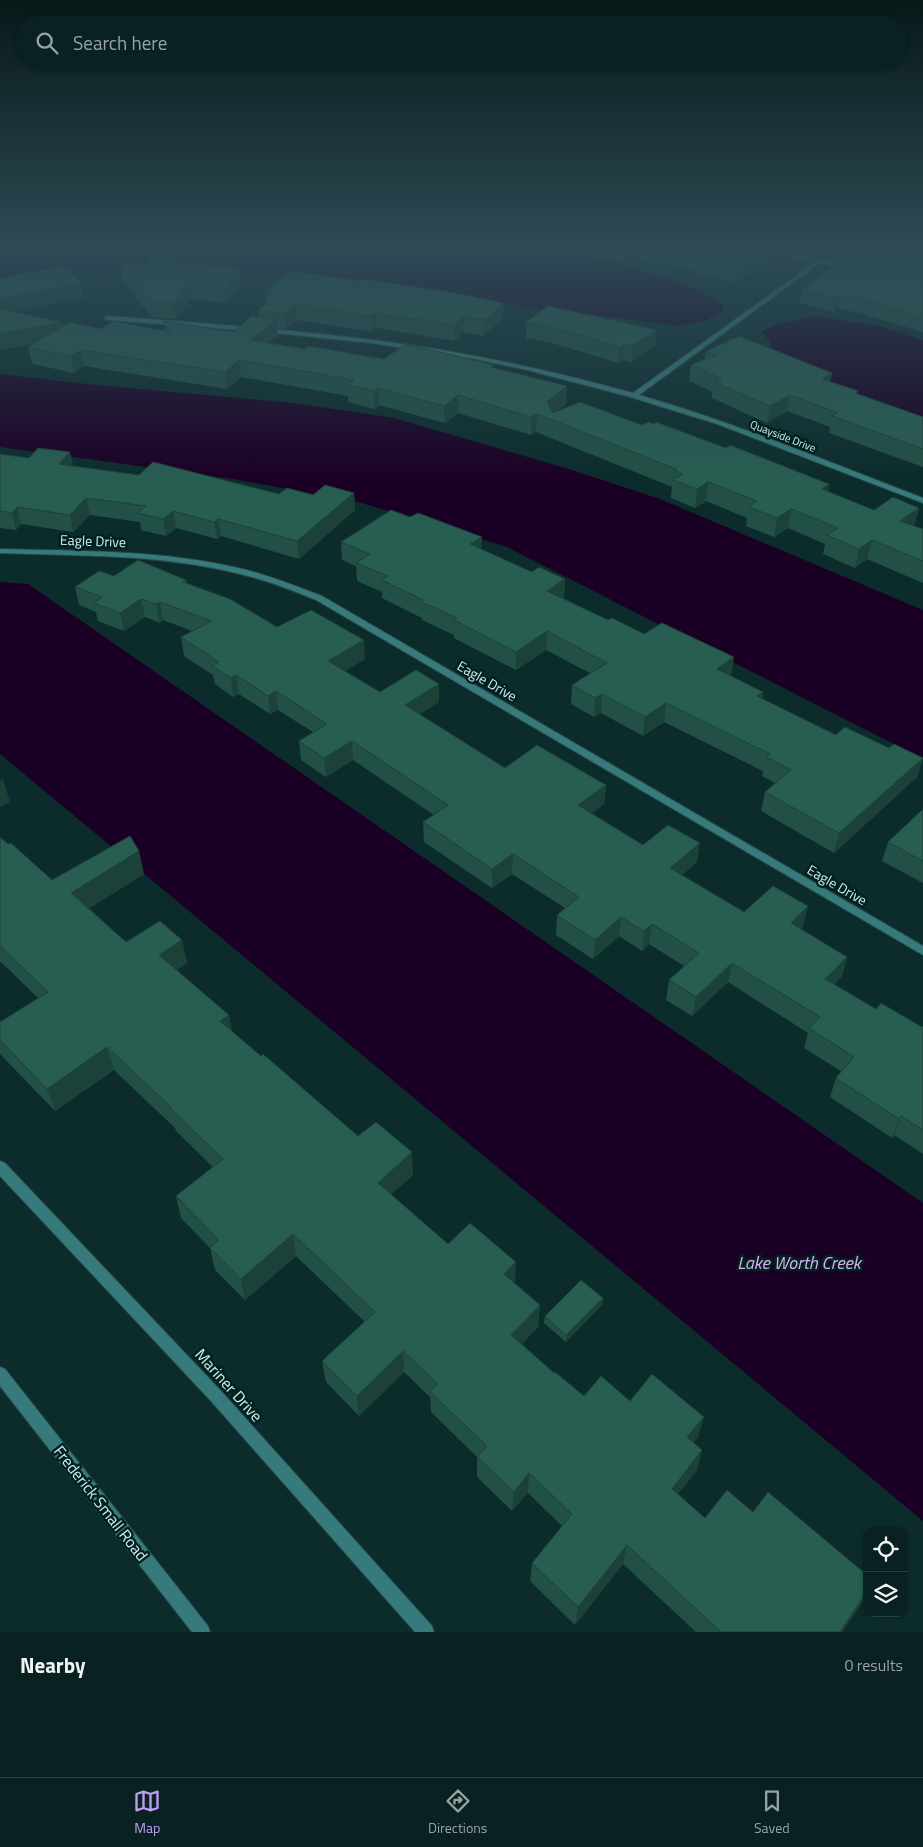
<!DOCTYPE html>
<style>
body{margin:0;font-family:"Titillium Web",sans-serif;background:#172e2e;color:#f1f3f6}
.controls{position:absolute;right:15px;bottom:15px;display:grid;overflow:hidden;border-radius:10px;box-shadow:0 1px 4px #0004}
.controls button{width:45px;height:45px;display:grid;place-items:center;padding:0;border:0;border-bottom:1px solid #293e3f;background:#092121;color:#f1f3f6;font:25px sans-serif}
.list{margin:0;padding:0;list-style:none}
h2{display:flex;justify-content:space-between;align-items:center;height:65px;margin:0;padding:0 20px;font-size:21px}
h2 small{font-size:16px;font-weight:400;color:#99a3a5}
.icon{flex:none;width:28px;height:28px;fill:none;stroke:currentColor;stroke-width:2;stroke-linecap:round;stroke-linejoin:round}
.map{position:relative;flex:none;width:923px;height:1632px;overflow:hidden}
.search{position:absolute;background:#092121;box-shadow:0 1px 4px #0004;left:15px;right:15px;top:15px;height:55px;display:flex;align-items:center;gap:12px;box-sizing:border-box;padding:0 18px;border-radius:28px;color:#99a3a5;font-size:19px}
.sheet{height:145px;background:#092121}
nav{display:flex;justify-content:space-around;align-items:center;box-sizing:border-box;height:70px;border-top:1px solid #293e3f;background:#092121;font-size:14px;color:#99a3a5}
nav a{display:grid;justify-items:center;gap:2px}
nav .on{color:#bca0f2}
.map>svg:first-child{display:block}
.water{fill:#1b0026}
.lines{fill:none;stroke-linecap:round;stroke-linejoin:round}
.minor-casing{stroke:#284747;stroke-width:2}
.tertiary-casing{stroke:#284747;stroke-width:2}
.minor{fill:#377a7b;fill-rule:evenodd}
.tertiary{fill:#377a7b;fill-rule:evenodd}
.wall{fill:#225046}
.shaded-wall{fill:#1c4139}
.building{fill:#285d51;stroke:#1c4139}
.labels{text-anchor:middle;stroke-width:5;stroke-linejoin:round;paint-order:stroke}
.far-street-label{font-size:11px;fill:#d1eeee;stroke:#022222}
.street-label{font-size:14px;fill:#d1eeee;stroke:#022222}
.near-street-label{font-size:16px;fill:#d1eeee;stroke:#022222}
.near-water-label{font-size:18px;font-style:italic;fill:#deacf1;stroke:#022222}
</style>
<div class="map">
<svg width="923" height="1632" viewBox="0 0 923 1632">
<rect width="100%" height="100%" fill="#0c2c2c"/>
<g class="water">
<path d="M0,250c107,0 214,0 321,0 125,0 291,-14 402,54v7l-19,10 -27,5 -64,-9 -57,-5 -109,-18 -149,-16 -86,-5 -138,-4 -50,8 -24,11z"/>
<polygon points="815,316 879,326 923,340 923,420 885,408 773,358 771,344 762,331 777,324"/>
<polygon points="0,374 86,384 293,403 394,418 569,469 660,499 923,610 923,759 507,547 358,502 233,479 0,447"/>
<polygon points="0,582 28,584 923,1203 923,1521 0,754"/>
</g>
<g class="lines">
<g class="minor-casing">
<g id="minor">
<path d="M764,250h8l48,9 33,9 -3,2 -30,-7 -181,132c97,28 190,67 284,103v5l-206,-79 -90,-28 -100,-26 -52,-11 -104,-16 -106,-11 -158,-12 -3,-2 3,-2c106,8 211,15 316,31 71,11 141,27 210,46l182,-131 -49,-10z"/>
<path d="M0,549c81,2 164,1 243,20 27,7 53,17 79,27l601,350v9l-607,-355c-25,-10 -50,-20 -76,-26 -78,-20 -160,-18 -240,-21z"/>
<polygon points="0,1161 5,1163 221,1391 432,1626 434,1632 415,1632 211,1401 0,1176"/>
</g>
</g>
<g class="tertiary-casing">
<polygon id="tertiary" points="0,1367 5,1369 208,1626 210,1632 192,1632 0,1386"/>
</g>
<use href="#minor" class="minor"/>
<use href="#tertiary" class="tertiary"/>
</g>
<g class="wall">
<polygon points="558,250 775,250 774,255 737,282 696,273 696,271 628,257 624,261"/>
<polygon points="837,250 923,250 923,332 862,314 838,308 833,312 799,303 802,290 854,260 855,256 853,256 854,254"/>
<polygon points="120,263 146,264 178,264 228,266 228,268 239,269 241,283 227,303 191,299 176,319 151,317 122,278"/>
<polygon points="0,278 81,283 83,298 13,312 63,327 165,330 163,321 234,332 258,317 258,311 266,303 265,293 503,318 483,336 464,332 454,341 377,328 373,332 297,320 286,329 278,328 278,335 269,343 305,349 384,359 494,368 567,386 566,404 557,411 642,425 726,448 829,484 828,491 874,510 919,508 914,526 923,529 923,583 867,559 855,568 823,554 825,544 788,528 774,537 746,526 747,518 706,501 695,508 671,498 672,487 536,432 531,435 458,413 445,423 379,405 374,409 348,402 348,396 241,377 227,389 84,366 74,373 32,364 28,347 36,343 0,350"/>
<polygon points="526,322 655,346 631,362 623,360 618,363 552,343 526,338"/>
<polygon points="706,351 832,373 830,382 858,391 857,394 923,417 923,467 829,433 830,427 787,411 767,423 712,398 712,392 689,381 691,365 704,360"/>
<polygon points="0,454 73,466 279,494 313,495 354,493 355,510 299,559 221,536 217,539 176,528 166,536 141,530 140,522 90,515 73,532 21,524 16,530 0,528"/>
<polygon points="410,517 482,537 481,549 532,572 565,579 564,597 563,598 608,620 644,634 731,676 763,692 762,699 836,735 889,748 923,758 917,777 834,853 761,811 765,792 775,783 762,776 763,771 664,722 643,736 601,713 594,717 571,704 572,685 590,673 546,650 516,670 454,638 454,635 422,620 422,618 382,598 382,592 357,581 356,566 342,560 341,542"/>
<polygon points="114,576 186,580 187,583 277,627 365,659 345,671 380,692 439,702 420,714 505,768 606,785 604,804 591,813 643,845 697,862 682,875 744,912 808,906 803,926 800,929 847,957 842,976 834,984 876,1009 922,1027 923,1026 923,1154 894,1135 892,1138 830,1097 836,1078 841,1071 804,1048 808,1033 728,982 692,1016 666,1000 669,980 684,966 649,944 642,951 619,936 593,959 556,935 557,915 565,908 512,874 492,888 424,842 423,822 434,815 353,760 326,777 301,760 299,741 313,732 278,710 270,714 239,694 233,697 215,684 213,675 184,656 181,637 192,631 163,620 160,623 145,617 124,631 98,621 96,612 79,605 75,587"/>
<polygon points="923,809 923,883 882,861 888,842"/>
<polygon points="0,837 52,880 144,874 89,908 126,942 182,940 187,963 176,970 229,1015 232,1032 261,1056 358,1136 413,1175 391,1194 448,1244 514,1283 540,1305 538,1327 522,1344 554,1373 584,1396 630,1401 698,1437 693,1443 697,1470 678,1494 705,1518 753,1512 864,1599 842,1632 696,1632 623,1564 575,1625 530,1581 532,1563 562,1526 528,1493 512,1511 477,1477 477,1457 431,1412 430,1397 404,1372 359,1416 326,1382 322,1361 365,1322 296,1256 245,1300 215,1270 210,1248 181,1218 176,1196 213,1167 176,1131 175,1128 114,1070 55,1111 0,1054 0,1022 38,998 1,962 0,962"/>
<polygon points="603,1298 602,1305 566,1342 544,1323 545,1316"/>
</g>
<g class="shaded-wall">
<polygon points="625,250 629,250 628,257 624,261"/>
<polygon points="766,250 775,250 774,255 737,282 738,269"/>
<polygon points="177,257 179,271 172,263"/>
<polygon points="239,269 241,283 227,303 226,288"/>
<polygon points="81,283 83,298 0,314 0,299"/>
<polygon points="189,284 191,299 176,319 174,304"/>
<polygon points="840,294 838,308 833,312 836,298"/>
<polygon points="504,303 503,318 483,336 484,320"/>
<polygon points="295,305 297,320 286,329 285,313"/>
<polygon points="376,313 377,328 373,332 372,316"/>
<polygon points="464,317 464,332 454,341 454,325"/>
<polygon points="277,319 278,335 253,357 251,340"/>
<polygon points="62,322 65,337 0,350 0,334"/>
<polygon points="657,330 655,346 631,362 632,346"/>
<polygon points="624,344 623,360 618,363 620,347"/>
<polygon points="81,350 84,366 74,373 71,356"/>
<polygon points="239,360 241,377 227,389 225,372"/>
<polygon points="832,373 829,389 822,379"/>
<polygon points="567,386 566,404 548,418 547,402"/>
<polygon points="378,388 379,405 374,409 374,391"/>
<polygon points="458,395 458,413 445,423 444,406"/>
<polygon points="790,395 787,411 767,423 770,406"/>
<polygon points="537,414 536,432 531,435 531,417"/>
<polygon points="70,452 74,469 59,464"/>
<polygon points="708,482 706,501 695,508 697,489"/>
<polygon points="829,484 825,503 822,489"/>
<polygon points="354,493 355,510 299,559 297,541"/>
<polygon points="86,498 90,515 73,532 70,515"/>
<polygon points="17,507 21,524 16,530 12,513"/>
<polygon points="919,508 914,526 900,521"/>
<polygon points="791,509 788,528 774,537 777,518"/>
<polygon points="173,511 176,528 166,536 163,519"/>
<polygon points="218,519 221,536 217,539 214,522"/>
<polygon points="482,537 481,555 470,544"/>
<polygon points="872,540 867,559 855,568 859,549"/>
<polygon points="565,579 564,597 547,609 547,591"/>
<polygon points="141,599 145,617 124,631 120,613"/>
<polygon points="160,602 163,620 160,623 156,604"/>
<polygon points="547,631 546,650 516,670 516,652"/>
<polygon points="364,640 365,659 330,679 328,661"/>
<polygon points="734,657 731,676 717,669"/>
<polygon points="236,675 239,694 233,697 231,678"/>
<polygon points="439,684 439,702 405,724 405,705"/>
<polygon points="276,691 278,710 270,714 268,696"/>
<polygon points="763,692 760,711 757,696"/>
<polygon points="602,694 601,713 594,717 595,698"/>
<polygon points="666,703 664,722 643,736 645,717"/>
<polygon points="352,741 353,760 326,777 324,758"/>
<polygon points="923,758 917,777 834,853 839,833"/>
<polygon points="3,779 10,802 0,807 0,781"/>
<polygon points="606,785 604,804 576,825 578,805"/>
<polygon points="700,843 697,862 667,888 670,868"/>
<polygon points="139,851 144,874 77,916 71,893"/>
<polygon points="513,854 512,874 492,888 492,869"/>
<polygon points="808,906 803,926 786,943 791,923"/>
<polygon points="621,917 619,936 593,959 595,940"/>
<polygon points="652,924 649,944 642,951 644,931"/>
<polygon points="182,940 187,963 164,978 159,955"/>
<polygon points="847,957 842,976 820,999 825,979"/>
<polygon points="732,963 728,982 692,1016 696,997"/>
<polygon points="229,1015 233,1038 220,1021"/>
<polygon points="107,1047 114,1070 55,1111 47,1089"/>
<polygon points="901,1116 894,1135 892,1138 899,1119"/>
<polygon points="412,1152 413,1175 379,1205 378,1183"/>
<polygon points="293,1234 296,1256 245,1300 241,1279"/>
<polygon points="516,1262 515,1283 504,1274"/>
<polygon points="603,1298 602,1305 566,1342 566,1335"/>
<polygon points="540,1305 538,1327 510,1356 511,1335"/>
<polygon points="403,1351 404,1372 359,1416 357,1396"/>
<polygon points="704,1417 698,1437 682,1457 687,1437"/>
<polygon points="702,1450 697,1470 667,1508 672,1489"/>
<polygon points="529,1473 528,1493 512,1511 514,1492"/>
<polygon points="627,1545 623,1564 575,1625 578,1607"/>
<polygon points="867,1591 867,1593 864,1599 842,1632 840,1632"/>
</g>
<g class="building">
<polygon points="657,250 766,250 738,269 698,259 699,258"/>
<polygon points="860,250 923,250 923,269 856,253"/>
<polygon points="152,256 177,257 172,263 228,266 226,268 239,269 226,288 189,284 174,304 149,302 120,263 146,264"/>
<polygon points="847,258 923,276 923,317 865,300 840,294 836,298 802,290"/>
<polygon points="62,266 81,283 0,299 0,278"/>
<polygon points="288,271 361,281 364,279 449,292 504,303 484,320 464,317 454,325 376,313 372,316 295,305 285,313 258,311 275,294 265,293"/>
<polygon points="548,306 657,330 632,346 624,344 620,347 552,327 526,322"/>
<polygon points="0,309 62,322 0,334"/>
<polygon points="251,316 277,319 251,340 305,349 309,346 384,359 406,344 494,365 491,367 567,386 547,402 553,413 580,402 642,425 649,422 654,424 656,422 726,448 730,445 829,484 822,489 874,510 893,497 919,508 900,521 923,529 923,561 872,540 859,549 827,535 838,528 791,509 777,518 749,507 757,501 708,482 697,489 673,480 683,474 674,470 676,469 537,414 531,417 458,395 444,406 378,388 374,391 347,384 354,380 239,360 225,372 81,350 71,356 28,347 70,322 101,329 113,321 171,332 163,321 234,332"/>
<polygon points="739,336 832,373 822,379 858,391 855,393 923,417 923,449 832,416 838,413 790,395 770,406 714,382 722,379 691,365 716,355 706,351"/>
<polygon points="38,448 70,452 59,464 139,475 153,462 279,494 287,488 313,495 325,485 354,493 297,541 218,519 214,522 173,511 163,519 138,513 146,506 86,498 70,515 17,507 12,513 0,511 0,454 29,458"/>
<polygon points="391,510 410,517 418,513 482,537 470,544 532,572 539,567 565,579 547,591 608,620 612,618 644,634 662,623 734,657 717,669 763,692 757,696 836,735 845,727 889,748 894,744 923,758 839,833 765,792 791,770 766,757 770,754 666,703 645,717 602,694 595,698 572,685 607,663 547,631 516,652 454,620 457,618 422,602 423,600 382,580 388,576 356,563 370,554 341,542"/>
<polygon points="138,560 186,580 183,582 230,599 277,627 311,610 364,640 328,661 380,692 416,670 439,684 405,705 505,768 537,745 606,785 578,805 643,845 668,825 700,843 670,868 744,912 773,886 808,906 791,923 847,957 825,979 876,1009 881,1003 922,1027 923,1026 923,1130 901,1116 899,1119 836,1078 854,1057 809,1028 820,1017 732,963 696,997 669,980 699,953 652,924 644,931 621,917 595,940 557,915 579,897 513,854 492,869 423,822 448,805 352,741 324,758 299,741 327,724 276,691 268,696 236,675 231,678 212,666 219,662 181,637 212,621 160,602 156,604 141,599 120,613 94,603 102,597 75,587 99,571 114,576"/>
<polygon points="923,809 923,861 888,842"/>
<polygon points="130,836 139,851 71,893 126,942 160,921 182,940 159,955 229,1015 220,1021 261,1056 263,1054 358,1136 376,1122 412,1152 378,1183 448,1244 470,1223 516,1262 504,1274 540,1305 511,1335 554,1373 555,1372 584,1396 601,1376 630,1401 652,1374 704,1417 687,1437 702,1450 672,1489 705,1518 727,1490 753,1512 768,1492 867,1575 867,1591 840,1632 721,1632 627,1545 578,1607 532,1563 572,1514 529,1473 514,1492 477,1457 487,1446 430,1392 438,1384 403,1351 357,1396 322,1361 375,1312 293,1234 241,1279 210,1248 219,1240 176,1196 223,1159 171,1109 172,1108 107,1047 47,1089 0,1040 0,1022 48,992 0,946 0,837 8,844 11,843 52,880"/>
<polygon points="581,1280 603,1298 566,1335 545,1316"/>
</g>
<linearGradient id="sky" x2="0" y2="1"><stop stop-color="#071818"/><stop offset="0.52" stop-color="#2e4b56"/><stop offset="1" stop-color="#2e4b56" stop-opacity="0"/></linearGradient>
<rect width="923" height="478" fill="url(#sky)"/>
<g class="labels">
<g class="far-street-label">
<text transform="translate(783 436) rotate(21)" y="4">Quayside Drive</text>
</g>
<g class="street-label">
<text transform="translate(93 541) rotate(2)" y="5">Eagle Drive</text>
<text transform="translate(487 681) rotate(30)" y="5">Eagle Drive</text>
<text transform="translate(837 885) rotate(30)" y="5">Eagle Drive</text>
</g>
<g class="near-street-label">
<text transform="translate(229 1385) rotate(48)" y="6">Mariner Drive</text>
<text transform="translate(101 1503) rotate(52)" y="6">Frederick Small Road</text>
</g>
<g class="near-water-label">
<text x="799" y="1269">Lake Worth Creek</text>
</g>
</g>
</svg>
<div class="controls">
<button><svg class="icon" aria-label="locate" viewBox="0 0 24 24"><circle cx="12" cy="12" r="6"/><path d="M12 2v4M12 18v4M2 12h4M18 12h4"/></svg></button>
<button><svg class="icon" aria-label="layers" viewBox="0 0 24 24"><path d="M12 4l9 5-9 5-9-5zM3 14l9 5 9-5"/></svg></button>
</div>
<div class="search"><svg class="icon" aria-label="search" viewBox="0 0 24 24"><circle cx="10" cy="10" r="6"/><path d="M15 15l6 6"/></svg>Search here</div>
</div>
<section class="sheet">
<h2>Nearby<small>0 results</small></h2>
<ul class="list">
</ul>
</section>
<nav>
<a class="on"><svg class="icon" aria-label="map" viewBox="0 0 24 24"><path d="M3 6l6-2 6 2 6-2v14l-6 2-6-2-6 2zM9 4v14M15 6v14"/></svg>Map</a>
<a><svg class="icon" aria-label="directions" viewBox="0 0 24 24"><path d="M12 3l9 9-9 9-9-9zM9 14v-3h6M13 9l2 2-2 2"/></svg>Directions</a>
<a><svg class="icon" aria-label="saved" viewBox="0 0 24 24"><path d="M7 4h10v16l-5-4-5 4z"/></svg>Saved</a>
</nav>
